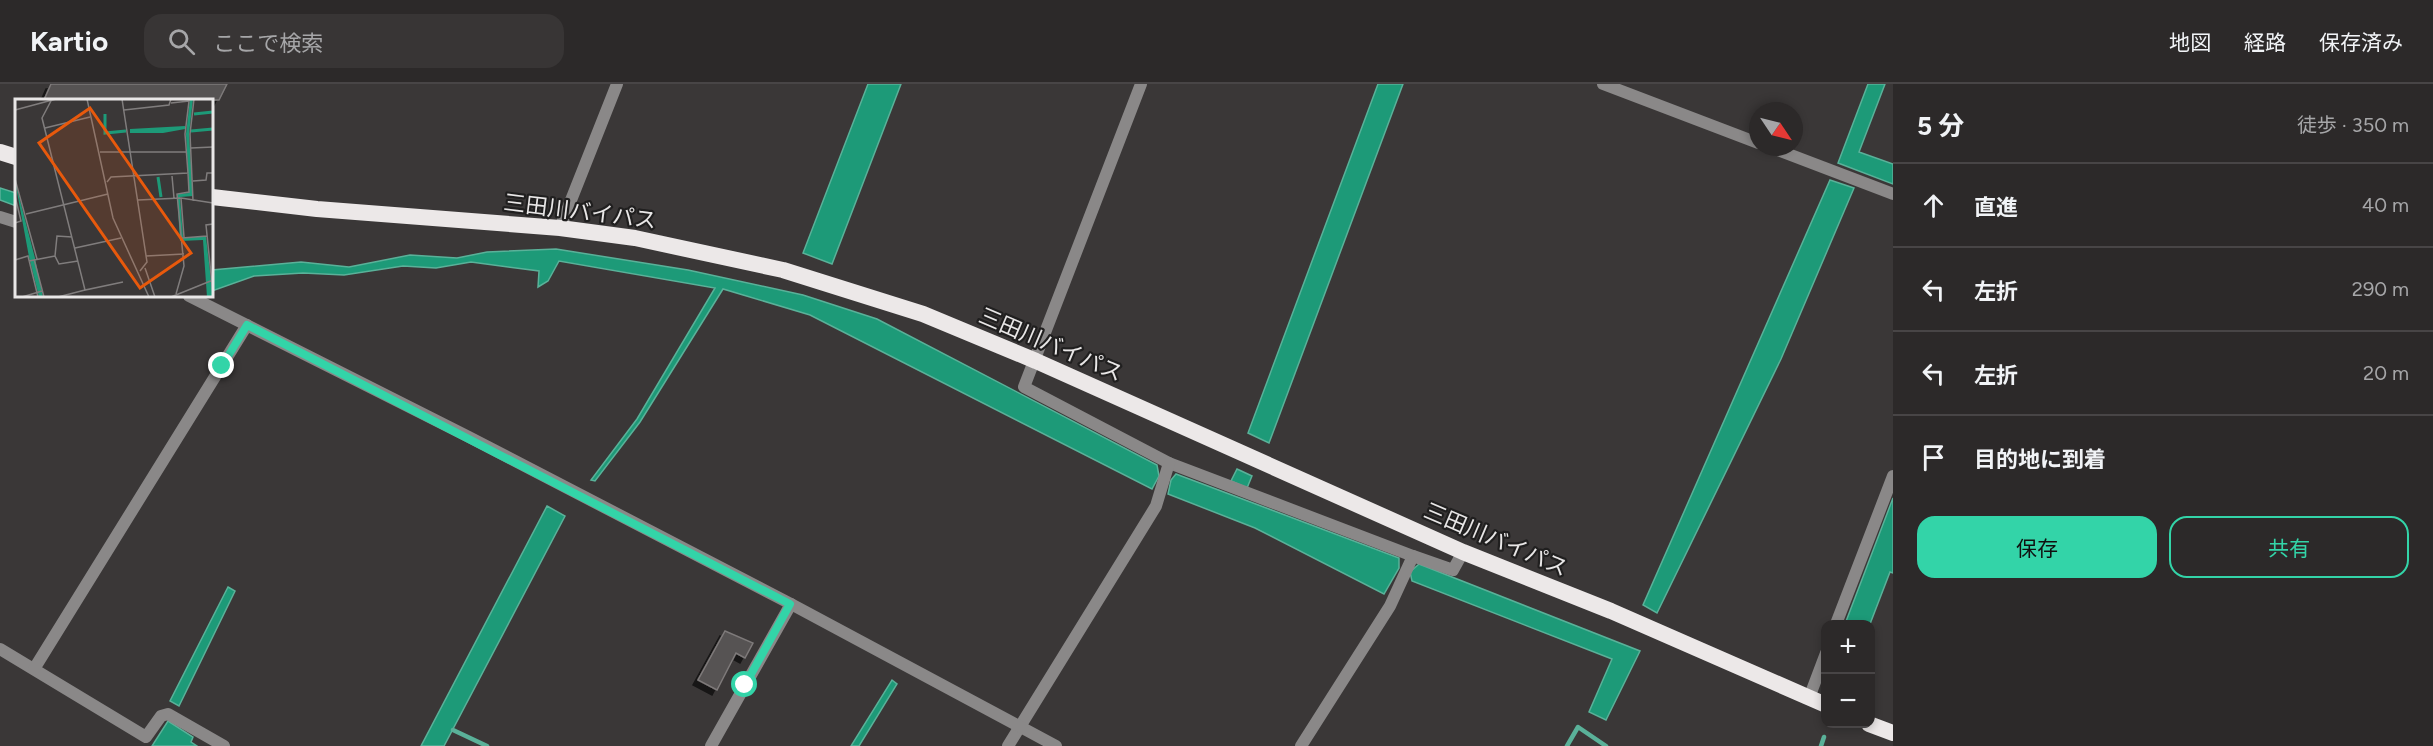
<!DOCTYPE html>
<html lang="ja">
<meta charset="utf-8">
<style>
body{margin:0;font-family:Figtree,"Noto Sans JP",sans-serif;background:#383535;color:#f1f3f6}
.controls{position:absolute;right:18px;bottom:18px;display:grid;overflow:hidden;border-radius:12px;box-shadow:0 3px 9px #0003}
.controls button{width:54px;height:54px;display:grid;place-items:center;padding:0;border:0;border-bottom:2px solid #484546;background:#2c2929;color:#f1f3f6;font:30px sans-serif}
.compass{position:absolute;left:1749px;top:18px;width:54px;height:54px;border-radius:50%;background:#2c2929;box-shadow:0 3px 9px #0003;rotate:125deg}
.stop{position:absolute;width:18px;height:18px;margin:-14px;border:4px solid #33d4a8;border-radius:50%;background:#fff}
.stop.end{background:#33d4a8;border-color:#fff;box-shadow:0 2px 6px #0008}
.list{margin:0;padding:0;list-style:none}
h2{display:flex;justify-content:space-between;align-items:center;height:78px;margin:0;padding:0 24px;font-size:26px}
h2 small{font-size:20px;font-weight:400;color:#a6a6a8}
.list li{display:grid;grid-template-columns:39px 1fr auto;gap:18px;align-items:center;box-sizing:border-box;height:84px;padding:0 24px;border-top:2px solid #484546}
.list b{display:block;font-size:22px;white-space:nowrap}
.list em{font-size:20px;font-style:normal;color:#a6a6a8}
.actions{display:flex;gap:12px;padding:18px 24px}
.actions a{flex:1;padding:14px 0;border:2px solid #33d4a8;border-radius:18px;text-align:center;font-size:21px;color:#33d4a8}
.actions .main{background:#33d4a8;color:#111}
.icon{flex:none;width:33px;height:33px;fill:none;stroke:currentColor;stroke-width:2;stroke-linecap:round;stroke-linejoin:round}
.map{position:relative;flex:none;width:1893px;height:662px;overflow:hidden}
header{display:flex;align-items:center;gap:36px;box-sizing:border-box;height:84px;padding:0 30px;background:#2c2929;border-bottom:2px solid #484546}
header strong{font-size:28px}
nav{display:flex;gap:33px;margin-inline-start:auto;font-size:21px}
.search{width:420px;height:54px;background:#383535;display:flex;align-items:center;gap:15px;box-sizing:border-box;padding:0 21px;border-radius:18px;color:#a6a6a8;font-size:22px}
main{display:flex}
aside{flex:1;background:#2c2929}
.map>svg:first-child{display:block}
.water{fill:#1d9a78;stroke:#5ab199;stroke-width:1.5}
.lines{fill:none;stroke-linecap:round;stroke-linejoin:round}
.stream{stroke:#5ab199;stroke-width:4.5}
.building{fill:#565252;stroke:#7e7a7a;stroke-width:1.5;filter:url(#shadow)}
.minor{stroke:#8a8888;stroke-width:12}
.tertiary{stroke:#8a8888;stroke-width:12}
.trunk{stroke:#ece8e8;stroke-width:16}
.route{stroke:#33d4a8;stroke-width:8}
.labels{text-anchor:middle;stroke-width:4.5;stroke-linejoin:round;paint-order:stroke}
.street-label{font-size:22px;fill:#e9e7e7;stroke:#201f1f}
.inset-river{fill:none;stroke:#1d9a78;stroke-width:3}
.inset-road{fill:none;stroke:#807d7d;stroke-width:1.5}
.view{fill:#e8590c;fill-opacity:0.15;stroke:#e8590c;stroke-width:3}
.inset-edge{fill:none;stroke:#e9e7e7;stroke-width:3}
</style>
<header>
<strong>Kartio</strong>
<div class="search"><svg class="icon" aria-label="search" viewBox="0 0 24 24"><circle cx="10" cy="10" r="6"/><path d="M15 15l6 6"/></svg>ここで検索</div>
<nav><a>地図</a><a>経路</a><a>保存済み</a></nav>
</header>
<main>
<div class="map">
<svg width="1893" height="662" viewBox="0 0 1893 662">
<defs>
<filter id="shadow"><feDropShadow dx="-5" dy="5" stdDeviation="0" flood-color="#0009"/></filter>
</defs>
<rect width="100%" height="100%" fill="#3a3737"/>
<g class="water">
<polygon points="868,0 901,0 832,180 803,169"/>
<polygon points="1378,0 1403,0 1269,359 1248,349"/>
<polygon points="1868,0 1885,0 1859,68 1893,80 1893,100 1838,79"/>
<polygon points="1830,96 1854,104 1781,275 1657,529 1643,521"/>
<polygon points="0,104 16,109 16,122 0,116"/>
<polygon points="556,165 688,186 803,211 877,235 1157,381 1159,392 1152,405 810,231 723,205 640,338 595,397 591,396 637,335 715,204 559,177 548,197 538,203 539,187 471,178 436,184 403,182 344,191 303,189 254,192 212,207 212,186 301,178 349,183 410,171 457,174 487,168"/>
<polygon points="1237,385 1252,392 1247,404 1231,397"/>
<polygon points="1176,390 1399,474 1399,484 1384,510 1255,444 1168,410 1171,396"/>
<polygon points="1893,414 1893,489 1890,488 1870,540 1845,540"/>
<polygon points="547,422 565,432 444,662 421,662"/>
<polygon points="1419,480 1640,567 1606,636 1589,628 1612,575 1412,497 1410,488"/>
<polygon points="228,503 235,507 179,622 170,617"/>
<polygon points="892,596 897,600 859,662 851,662"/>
<polygon points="168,637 193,653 191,658 197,662 152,662"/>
</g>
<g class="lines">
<g class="stream">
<polyline points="453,646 487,662"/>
<polyline points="1567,662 1578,643 1606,662"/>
<polyline points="1821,662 1824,653"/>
</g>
</g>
<g class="building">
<polygon points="51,0 227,0 219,16 44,16"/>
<polygon points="725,547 753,559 745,574 736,569 717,606 698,596"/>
</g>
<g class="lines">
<g class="minor">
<polyline points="1603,0 1758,59"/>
<polyline points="1770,63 1893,110"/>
<polyline points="0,133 16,138"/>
<polyline points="560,144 617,0"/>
<polyline points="1169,379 1413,472"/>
<polyline points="1836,540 1893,392"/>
<polyline points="0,565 146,653 161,632 168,630 224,662"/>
<polyline points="34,585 247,241"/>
<polyline points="1809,614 1826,569"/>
<polyline points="711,662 791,520"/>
<polyline points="1008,662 1156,422 1169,379 1024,303 1141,0"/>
<polyline points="1301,662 1390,522 1413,472 1453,486 1463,468"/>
</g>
<polyline class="tertiary" points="189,212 467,352 791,520 1056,662"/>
<g class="trunk">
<polyline points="0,68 16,73"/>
<polyline points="212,113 317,125 560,144 635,154 783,186 923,230 1036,277 1463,468 1611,527 1826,621"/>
<polyline points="1869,640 1893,649"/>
</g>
</g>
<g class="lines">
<polyline class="route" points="222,282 247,241 790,520 745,601"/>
</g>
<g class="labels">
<g class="street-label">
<text transform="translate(580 127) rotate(7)" y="8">三田川バイパス</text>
<text transform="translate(1051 260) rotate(23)" y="8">三田川バイパス</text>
<text transform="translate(1496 455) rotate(23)" y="8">三田川バイパス</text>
</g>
</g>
<g transform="translate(15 15)">
<rect width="198" height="198" fill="#3a3737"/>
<path d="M175,0h3l-4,35 4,62 -13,1 3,40h23l7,60h-6l-4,-57 -23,1 -3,-47 12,-1 -3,-59zM170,27v3l-22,4h-33v-4zM0,82l20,77 8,39h-4l-10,-40z" fill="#1d9a78"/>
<path class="inset-river" d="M90,15v19l21,-2M179,15l19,-2M176,32l22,-2M143,78l3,20"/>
<path class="inset-road" d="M37,0l-10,19 43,172 38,-8M72,0l26,119 36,79M107,0l25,163 -7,9M0,11l41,-11M109,11l45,-5 2,-6M30,29l45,-11M176,49l22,-1M85,53h86M157,77l2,22M0,80l22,80M178,82l13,-1 1,-7h6M92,83l4,-5 77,-4 -3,-39 4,-33 -18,2M0,97l6,25 -6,2M166,99l3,39M123,101l43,-2 32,5M178,102l-3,-67 4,-35M11,115l82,-20M198,125l-7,1 7,69M57,138l-15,-1 -2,20 4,8 19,-3M167,139l25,-2M60,149l46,-10M131,157l38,-2M19,160l10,38M0,161l13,-4 10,41M14,162l26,-5M130,169l10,29M161,195l8,-28 -7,-72 12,-2 -1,-19M7,198l20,-6M43,198l27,-7M156,198l42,-17"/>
<path class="view" d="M75,9l101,145 -51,35 -101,-145z"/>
<rect width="198" height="198" class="inset-edge"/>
</g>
</svg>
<div class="controls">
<button>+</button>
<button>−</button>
</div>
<svg class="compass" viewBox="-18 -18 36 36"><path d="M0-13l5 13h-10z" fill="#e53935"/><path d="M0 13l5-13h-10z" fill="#a6a6a8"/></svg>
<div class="stop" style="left:745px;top:601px"></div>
<div class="stop end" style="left:222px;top:282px"></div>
</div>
<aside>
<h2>5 分<small>徒歩 · 350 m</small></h2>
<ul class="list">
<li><svg class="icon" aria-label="ahead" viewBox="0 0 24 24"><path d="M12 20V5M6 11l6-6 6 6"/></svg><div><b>直進</b></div><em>40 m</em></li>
<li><svg class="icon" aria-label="left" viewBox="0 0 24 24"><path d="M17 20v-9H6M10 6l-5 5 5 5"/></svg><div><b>左折</b></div><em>290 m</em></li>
<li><svg class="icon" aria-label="left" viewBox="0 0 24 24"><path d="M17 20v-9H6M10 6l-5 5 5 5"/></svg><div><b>左折</b></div><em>20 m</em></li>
<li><svg class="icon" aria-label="arrive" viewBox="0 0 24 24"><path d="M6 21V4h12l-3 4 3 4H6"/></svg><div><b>目的地に到着</b></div></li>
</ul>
<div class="actions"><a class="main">保存</a><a>共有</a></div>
</aside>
</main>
